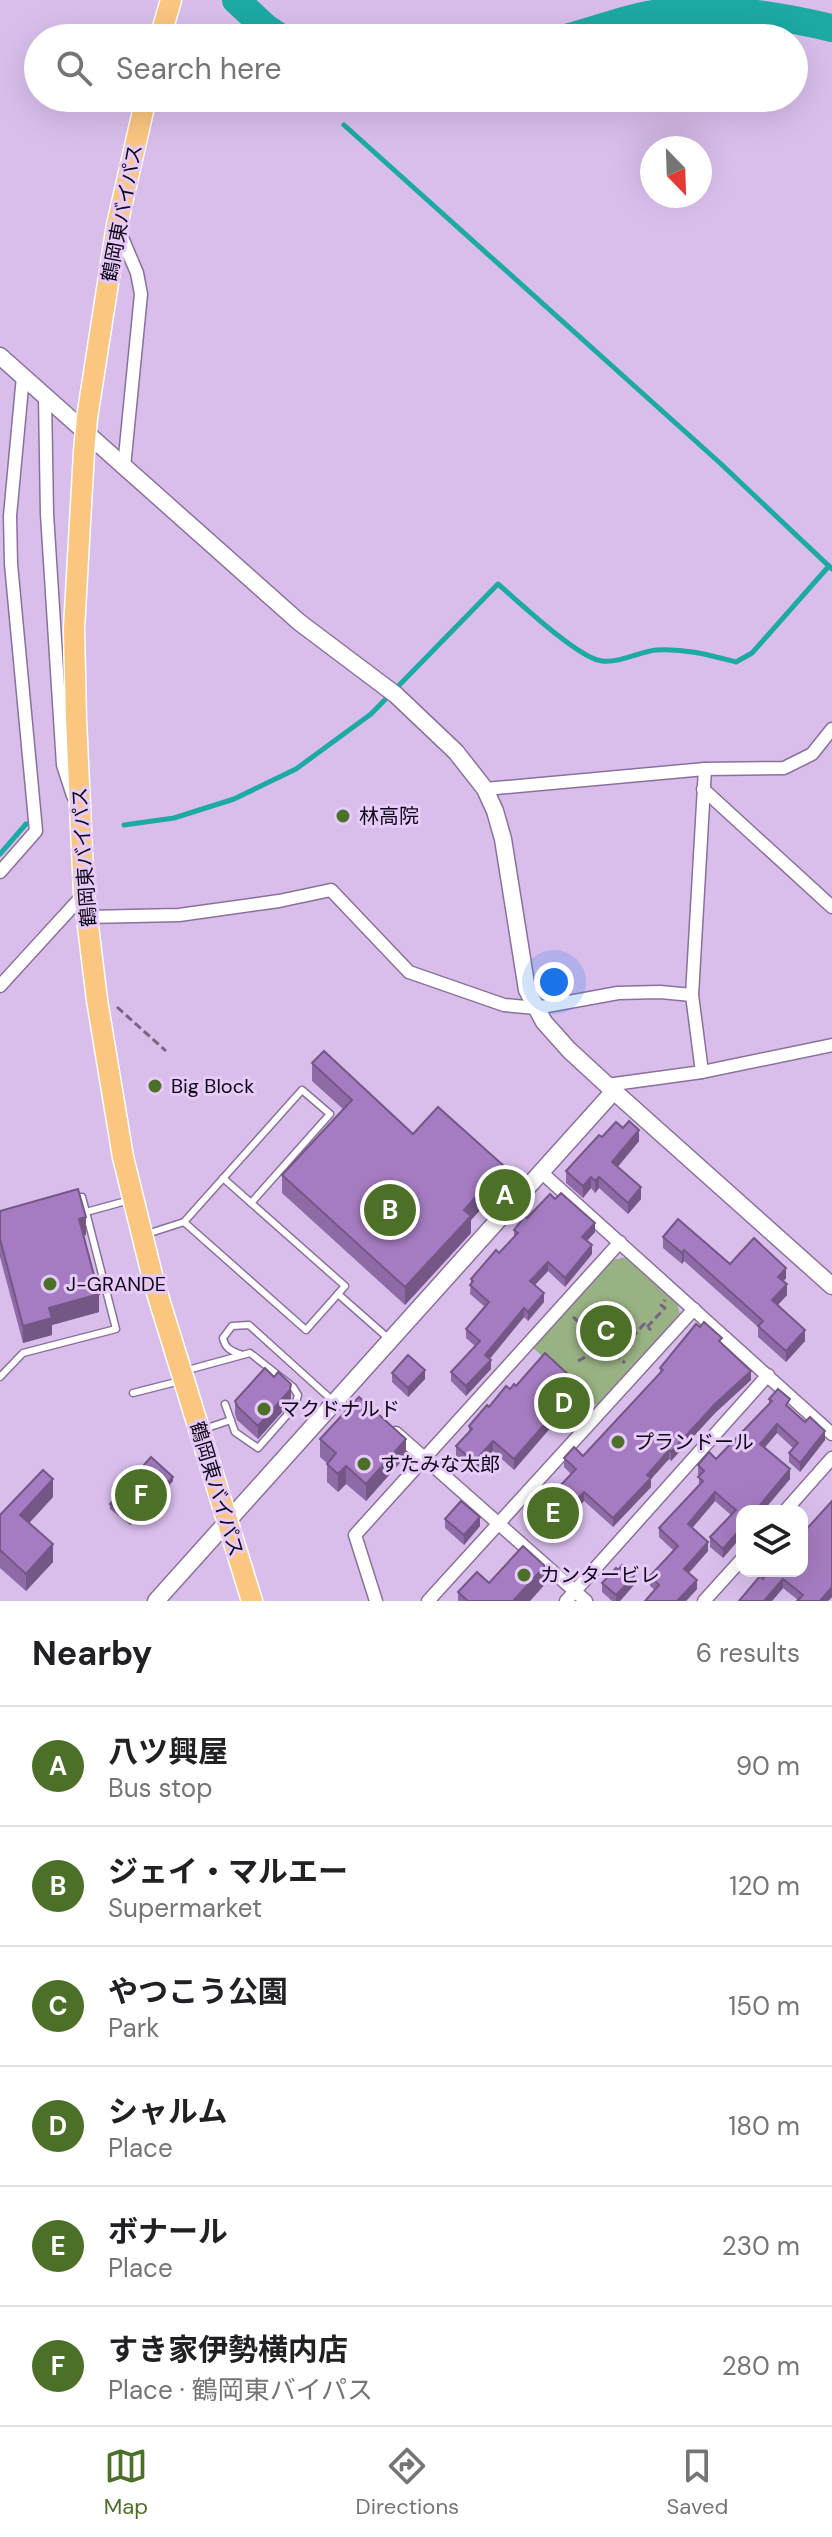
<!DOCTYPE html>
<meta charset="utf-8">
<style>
body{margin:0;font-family:"DM Sans","Noto Sans JP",sans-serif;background:#f6f6f6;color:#202124}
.controls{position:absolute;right:24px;bottom:24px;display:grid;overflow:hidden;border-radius:16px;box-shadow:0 8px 32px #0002}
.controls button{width:72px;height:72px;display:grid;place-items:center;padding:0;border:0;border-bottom:2px solid #e0e0e0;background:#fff;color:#202124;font:40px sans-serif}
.compass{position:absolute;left:640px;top:136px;width:72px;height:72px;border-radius:50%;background:#fff;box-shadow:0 8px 32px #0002;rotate:157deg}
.you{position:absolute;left:554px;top:982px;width:28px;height:28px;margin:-20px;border:6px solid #fff;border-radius:50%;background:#1a73e8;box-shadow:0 0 0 12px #1a73e833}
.badge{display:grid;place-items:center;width:52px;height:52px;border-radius:50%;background:#4d7029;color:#fff;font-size:26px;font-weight:700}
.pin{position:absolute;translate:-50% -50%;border:4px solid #fff;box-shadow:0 2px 8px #0006}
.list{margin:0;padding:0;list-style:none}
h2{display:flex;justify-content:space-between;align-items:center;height:104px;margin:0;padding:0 32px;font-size:34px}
h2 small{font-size:26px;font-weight:400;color:#757577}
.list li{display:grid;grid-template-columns:52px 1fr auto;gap:24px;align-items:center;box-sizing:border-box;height:120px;padding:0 32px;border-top:2px solid #e0e0e0}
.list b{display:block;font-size:30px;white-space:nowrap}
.list p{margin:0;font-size:26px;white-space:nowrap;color:#757577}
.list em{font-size:26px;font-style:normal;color:#757577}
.icon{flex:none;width:44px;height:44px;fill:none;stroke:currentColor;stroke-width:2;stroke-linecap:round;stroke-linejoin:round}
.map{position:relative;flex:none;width:832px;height:1601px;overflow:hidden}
.search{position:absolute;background:#fff;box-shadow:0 8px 32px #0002;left:24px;right:24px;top:24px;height:88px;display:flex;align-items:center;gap:20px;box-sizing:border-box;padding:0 28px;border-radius:44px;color:#757577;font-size:30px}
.sheet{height:824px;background:#fff}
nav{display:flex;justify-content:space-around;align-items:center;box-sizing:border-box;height:112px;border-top:2px solid #e0e0e0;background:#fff;font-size:22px;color:#757577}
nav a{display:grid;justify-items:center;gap:4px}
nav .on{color:#4d7029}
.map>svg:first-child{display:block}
.green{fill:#99b284}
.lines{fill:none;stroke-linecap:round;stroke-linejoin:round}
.stream{stroke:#1da9a4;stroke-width:5}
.river{stroke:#1da9a4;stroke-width:28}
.service-casing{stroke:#8a719b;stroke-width:9}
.minor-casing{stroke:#8a719b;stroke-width:15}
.tertiary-casing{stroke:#8a719b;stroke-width:19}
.trunk-casing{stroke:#fff;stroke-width:23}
.path{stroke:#786584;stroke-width:3;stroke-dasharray:8 4;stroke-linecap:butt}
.service{stroke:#fff;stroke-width:6}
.minor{stroke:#fff;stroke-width:12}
.tertiary{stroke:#fff;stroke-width:16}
.trunk{stroke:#fbc680;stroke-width:20}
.trunk-bridge-casing{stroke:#fff;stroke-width:23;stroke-linecap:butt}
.trunk-bridge{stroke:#fbc680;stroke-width:20}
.wall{fill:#8e6ba6}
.shaded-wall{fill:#745787}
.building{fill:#a57cc1;stroke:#745787;stroke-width:2}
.poi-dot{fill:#4d7029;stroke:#e6cbf9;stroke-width:3}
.labels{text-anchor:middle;stroke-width:6;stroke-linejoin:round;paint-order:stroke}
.street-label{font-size:20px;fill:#100716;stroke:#e6cbf9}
.poi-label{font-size:20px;fill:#100716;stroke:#e6cbf9;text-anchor:start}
</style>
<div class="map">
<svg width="832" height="1601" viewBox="0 0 832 1601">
<rect width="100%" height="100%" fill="#d9beec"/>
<polygon class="green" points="627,1257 677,1302 680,1315 597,1406 531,1346 611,1260"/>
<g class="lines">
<g class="stream">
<polyline points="344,125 720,463 832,569"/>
<path d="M124,825l50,-7 60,-19 62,-30 75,-55 127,-130c20,17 81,75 104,77 19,2 36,-9 54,-11 28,-2 53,5 80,12l16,-9 77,-87"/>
<polyline points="0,854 26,824"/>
</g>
<g class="river">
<polyline points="236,0 266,28 281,38"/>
<path d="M566,38c26,-7 51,-16 77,-22 62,-13 128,-2 189,12"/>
</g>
<g class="service-casing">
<g id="service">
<polyline points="75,1198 82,1197 86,1212 130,1200"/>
<polyline points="184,1222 306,1330 345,1286 223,1178"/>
<polyline points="147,1234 184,1222 302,1090 330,1114 251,1203"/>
<polyline points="338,1294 388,1338"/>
<path d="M240,1354c-9,-3 -15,-6 -17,-16l9,-12 17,-1 83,75"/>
<polyline points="184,1371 250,1353 293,1387 298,1395 295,1406 258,1448 235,1432 225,1404"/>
<polyline points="0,1377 23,1353 116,1329 86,1212"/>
<polyline points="133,1393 180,1381"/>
<polyline points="204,1429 231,1420"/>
</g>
</g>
<g class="minor-casing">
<g id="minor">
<polyline points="118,228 137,273 141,294 124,467"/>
<polyline points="45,397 47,514 63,765 73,796"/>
<polyline points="485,789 705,769 784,768 812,754 832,729"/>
<polyline points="703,789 832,907"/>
<polyline points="0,872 36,831 11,564 10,516 23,376"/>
<polyline points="87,917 179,915 279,901 331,890 409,972 504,1005 536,1008 618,993 660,992 692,995"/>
<polyline points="0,986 84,894"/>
<polyline points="702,1072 692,995 705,769"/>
<polyline points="607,1085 702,1072 832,1045"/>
<polyline points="541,1172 832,1434"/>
<polyline points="396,1433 586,1601"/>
<polyline points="785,1511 832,1458"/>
<polyline points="376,1601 355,1535 620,1242"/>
<polyline points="428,1601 694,1309"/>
<polyline points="566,1601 768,1375"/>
<polyline points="704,1601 742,1559"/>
</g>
</g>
<g class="tertiary-casing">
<g id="tertiary">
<polyline points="0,356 299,622 396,695 456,752 485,789 495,811 503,839 527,990 544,1022 569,1050 607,1085 832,1286"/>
<polyline points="156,1601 614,1091"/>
</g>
</g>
<g class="trunk-casing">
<g id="trunk">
<polyline points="160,38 171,0"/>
<polyline points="87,418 117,225 146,98"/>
<polyline points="84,452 74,629 76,719 84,893 97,1000 123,1157 154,1283 252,1601"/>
</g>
</g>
<g class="path">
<polyline points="117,1007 166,1051"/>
<polyline points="573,1317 603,1343"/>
<polyline points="647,1327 665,1308 661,1305 665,1300"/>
<polyline points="609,1349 612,1346 605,1341 601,1346 607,1351 609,1349 625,1363"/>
<polyline points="616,1356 644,1324 651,1330"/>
<polyline points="578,1361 602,1348"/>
</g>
<use href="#service" class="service"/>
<use href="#minor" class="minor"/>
<use href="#tertiary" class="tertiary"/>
<use href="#trunk" class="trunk"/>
<g class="trunk-bridge-casing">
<polyline id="trunk-bridge" points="84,452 87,418"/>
</g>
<use href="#trunk-bridge" class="trunk-bridge"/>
</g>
<g class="wall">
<polygon points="312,1063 413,1134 504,1184 471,1220 471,1233 405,1305 282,1193 282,1175 343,1109 312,1081"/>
<polygon points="602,1137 639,1141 618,1167 641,1199 628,1214 599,1188 595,1193 591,1188 583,1198 566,1183 566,1171"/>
<polygon points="0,1211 86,1235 83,1235 99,1312 52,1325 52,1335 23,1343 0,1257"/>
<polygon points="527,1218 595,1232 587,1241 592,1254 565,1287 548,1271 535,1285 544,1302 528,1321 524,1317 490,1359 491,1369 466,1396 451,1381 451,1372 475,1346 466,1338 466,1329 485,1307 470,1294 471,1279 499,1253 514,1237 514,1230"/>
<polygon points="663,1237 730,1264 786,1278 784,1281 787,1295 778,1305 805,1341 786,1362 758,1337 758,1327 684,1261 682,1264 663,1248"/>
<polygon points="722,1343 751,1380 715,1413 671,1461 669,1459 651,1479 651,1487 613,1527 584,1501 552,1533 533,1516 533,1507 558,1488 571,1474 564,1467 564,1458 583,1456 660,1373 660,1368"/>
<polygon points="392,1373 425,1379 408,1397 392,1382"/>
<polygon points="516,1386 582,1397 573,1407 573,1414 564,1424 558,1419 514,1470 493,1451 474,1472 456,1456 456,1446 469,1432 469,1426 510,1389"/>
<polygon points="291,1398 290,1403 258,1439 237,1420 235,1414 235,1401"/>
<polygon points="769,1399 790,1409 825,1440 800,1472 789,1462 789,1453 793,1448 777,1433 764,1448 790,1479 723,1558 710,1547 710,1537 731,1515 715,1501 692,1528 708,1551 689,1573 697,1589 686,1601 645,1601 655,1590 650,1586 650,1576 674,1551 659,1537 659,1528 699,1486 699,1476 698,1474 698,1465 716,1459 769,1404"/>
<polygon points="320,1439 406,1456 366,1501 346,1484 338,1492 327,1482 327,1463 320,1457"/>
<polygon points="173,1481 130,1525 110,1509 110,1504"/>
<polygon points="53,1497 29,1523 53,1562 26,1591 0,1568 0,1515"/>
<polygon points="445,1519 480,1526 464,1545 445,1528"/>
<polygon points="769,1571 832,1597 828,1601 797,1601 798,1600 783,1588 772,1601 739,1601 763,1579"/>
<polygon points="489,1583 545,1584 530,1601 458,1601 458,1592"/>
<polygon points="602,1583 634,1585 620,1601 612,1601 602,1592"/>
</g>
<g class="shaded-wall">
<polygon points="639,1130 639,1141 612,1173 612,1162"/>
<polygon points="504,1166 504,1184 471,1220 471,1233 405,1305 405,1287 464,1210"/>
<polygon points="591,1177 591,1188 583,1198 583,1186"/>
<polygon points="599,1177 599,1188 595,1193 595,1181"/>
<polygon points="641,1187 641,1199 628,1214 628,1203"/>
<polygon points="86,1217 86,1235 79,1237 79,1219"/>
<polygon points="595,1223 595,1232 582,1246 582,1237"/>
<polygon points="592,1245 592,1254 565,1287 565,1278"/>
<polygon points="684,1250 684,1261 682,1264 682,1253"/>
<polygon points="548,1262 548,1271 530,1290 530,1281"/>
<polygon points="786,1268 786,1278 778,1287 778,1277"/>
<polygon points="787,1284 787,1295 772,1311 772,1300"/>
<polygon points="544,1293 544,1302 528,1321 528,1312"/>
<polygon points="99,1294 99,1312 52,1325 52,1335 23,1343 23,1326 49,1308"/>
<polygon points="524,1308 524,1317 485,1364 485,1355"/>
<polygon points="805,1330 805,1341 786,1362 786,1351"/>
<polygon points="491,1360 491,1369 466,1396 466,1386"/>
<polygon points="425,1370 425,1379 408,1397 408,1388"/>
<polygon points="751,1371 751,1380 715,1413 671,1461 671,1452 715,1404"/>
<polygon points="291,1384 291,1398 290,1403 258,1439 258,1426"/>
<polygon points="582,1387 582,1397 573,1407 573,1414 564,1424 564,1414 570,1400"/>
<polygon points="558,1409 558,1419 514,1470 514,1459"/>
<polygon points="777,1424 777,1433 760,1453 760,1444"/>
<polygon points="825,1431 825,1440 800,1472 800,1463"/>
<polygon points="406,1439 406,1456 366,1501 366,1484"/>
<polygon points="493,1441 493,1451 474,1472 474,1462"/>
<polygon points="669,1450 669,1459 651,1479 651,1487 613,1527 613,1518 647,1475"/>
<polygon points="346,1466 346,1484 338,1492 338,1474"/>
<polygon points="790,1469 790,1479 763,1511 755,1511"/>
<polygon points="173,1477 173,1481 130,1525 130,1521"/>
<polygon points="53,1479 53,1497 20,1533 20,1515"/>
<polygon points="584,1492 584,1501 552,1533 552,1524"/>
<polygon points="715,1492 715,1501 688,1533 688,1524"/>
<polygon points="480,1517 480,1526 464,1545 464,1535"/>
<polygon points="742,1527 742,1536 723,1558 723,1549"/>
<polygon points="708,1542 708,1551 684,1578 684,1569"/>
<polygon points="53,1544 53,1562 26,1591 26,1574"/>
<polygon points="545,1566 545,1584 530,1601 513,1601"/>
<polygon points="634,1576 634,1585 620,1601 616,1601 616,1595"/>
<polygon points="783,1579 783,1588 772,1601 764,1601"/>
<polygon points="697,1580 697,1589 686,1601 677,1601"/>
<polygon points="832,1587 832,1597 828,1601 820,1601"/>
</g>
<g class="building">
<polygon points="324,1051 413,1134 438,1107 504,1166 464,1210 471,1216 405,1287 282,1175 352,1100 312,1063"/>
<polygon points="629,1121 639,1130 612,1162 641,1187 628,1203 599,1177 595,1181 591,1177 583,1186 566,1171 599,1135 602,1137 616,1122 623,1128"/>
<polygon points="78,1189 86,1217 79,1219 99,1294 49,1308 52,1318 23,1326 0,1239 0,1211"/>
<polygon points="561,1193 595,1223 582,1237 592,1245 565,1278 548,1262 530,1281 544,1293 528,1312 524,1308 485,1355 491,1360 466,1386 451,1372 480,1341 466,1329 489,1302 470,1285 473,1281 471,1279 496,1250 499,1253 518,1233 514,1230 525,1216 527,1218 550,1194 555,1199"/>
<polygon points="678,1219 730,1264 754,1238 786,1268 778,1277 787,1284 772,1300 805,1330 786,1351 758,1326 763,1321 684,1250 682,1253 663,1237"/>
<polygon points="704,1322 722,1338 719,1341 751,1371 715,1404 671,1452 669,1450 647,1475 651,1478 613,1518 584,1492 552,1524 533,1507 554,1484 558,1488 576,1469 564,1458 574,1447 583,1456 663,1370 660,1368 696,1324 700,1327"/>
<polygon points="545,1353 582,1387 570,1400 573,1403 564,1414 558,1409 514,1459 493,1441 474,1462 456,1446 472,1429 469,1426 487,1405 489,1407 506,1386 510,1389 514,1384 516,1386"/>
<polygon points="408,1355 425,1370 408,1388 392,1373"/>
<polygon points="265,1368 274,1377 278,1372 291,1384 290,1390 258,1426 237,1406 235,1401"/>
<polygon points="778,1389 790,1399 786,1405 805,1422 810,1417 825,1431 800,1463 789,1453 798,1443 777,1424 760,1444 790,1469 755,1511 742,1511 742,1527 723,1549 710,1537 736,1510 715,1492 688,1524 708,1542 684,1569 697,1580 677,1601 645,1601 659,1585 650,1576 678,1546 659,1528 703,1481 698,1477 704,1471 698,1465 709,1452 716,1459 772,1401 769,1399"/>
<polygon points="359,1397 406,1439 366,1484 346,1466 338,1474 327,1464 336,1453 320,1439"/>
<polygon points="151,1457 173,1477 130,1521 110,1504"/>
<polygon points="43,1470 53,1479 20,1515 53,1544 26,1574 0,1550 0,1515"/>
<polygon points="461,1501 480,1517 464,1535 445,1519"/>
<polygon points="832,1501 832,1587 820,1601 797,1601 803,1595 783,1579 764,1601 739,1601 760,1576 763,1579 769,1571 802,1571 802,1532 803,1533"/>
<polygon points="523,1546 545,1566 513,1601 468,1601 458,1592 477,1572 489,1583"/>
<polygon points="622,1565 634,1576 616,1595 602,1583 616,1568 618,1570"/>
</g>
<g class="poi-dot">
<circle cx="343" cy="816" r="8"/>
<circle cx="155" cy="1086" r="8"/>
<circle cx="50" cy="1284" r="8"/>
<circle cx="264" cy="1409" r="8"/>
<circle cx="618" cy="1442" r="8"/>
<circle cx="364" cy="1464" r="8"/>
<circle cx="524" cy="1575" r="8"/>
</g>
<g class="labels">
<g class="street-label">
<text transform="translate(122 213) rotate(-79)" y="7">鶴岡東バイパス</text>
<text transform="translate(84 857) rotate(-94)" y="7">鶴岡東バイパス</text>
<text transform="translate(217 1489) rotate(73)" y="7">鶴岡東バイパス</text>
</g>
<g class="poi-label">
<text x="359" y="823">林高院</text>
<text x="171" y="1093">Big Block</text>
<text x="66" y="1291">J-GRANDE</text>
<text x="280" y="1416">マクドナルド</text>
<text x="634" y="1449">プランドール</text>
<text x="380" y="1471">すたみな太郎</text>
<text x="540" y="1582">カンタービレ</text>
</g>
</g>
</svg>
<div class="controls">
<button><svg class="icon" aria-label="layers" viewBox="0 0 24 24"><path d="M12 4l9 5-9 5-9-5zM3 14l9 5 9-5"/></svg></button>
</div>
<svg class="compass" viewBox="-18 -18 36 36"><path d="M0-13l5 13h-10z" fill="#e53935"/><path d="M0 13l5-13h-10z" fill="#757577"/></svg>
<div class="you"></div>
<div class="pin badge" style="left:505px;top:1195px">A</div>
<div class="pin badge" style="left:390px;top:1210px">B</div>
<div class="pin badge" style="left:606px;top:1331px">C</div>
<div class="pin badge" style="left:564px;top:1403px">D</div>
<div class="pin badge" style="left:553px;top:1513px">E</div>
<div class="pin badge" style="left:141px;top:1495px">F</div>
<div class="search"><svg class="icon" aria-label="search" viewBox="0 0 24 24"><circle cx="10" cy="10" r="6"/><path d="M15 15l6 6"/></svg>Search here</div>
</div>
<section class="sheet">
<h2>Nearby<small>6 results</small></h2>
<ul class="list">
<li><span class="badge">A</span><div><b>八ツ興屋</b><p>Bus stop</p></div><em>90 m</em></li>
<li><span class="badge">B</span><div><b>ジェイ・マルエー</b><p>Supermarket</p></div><em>120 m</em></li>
<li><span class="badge">C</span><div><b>やつこう公園</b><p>Park</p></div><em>150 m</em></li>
<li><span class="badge">D</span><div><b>シャルム</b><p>Place</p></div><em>180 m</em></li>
<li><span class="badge">E</span><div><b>ボナール</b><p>Place</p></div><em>230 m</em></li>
<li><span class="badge">F</span><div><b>すき家伊勢横内店</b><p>Place · 鶴岡東バイパス</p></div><em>280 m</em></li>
</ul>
</section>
<nav>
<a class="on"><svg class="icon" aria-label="map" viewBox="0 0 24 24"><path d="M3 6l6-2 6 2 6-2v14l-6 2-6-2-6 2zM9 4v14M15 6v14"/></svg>Map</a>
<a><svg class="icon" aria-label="directions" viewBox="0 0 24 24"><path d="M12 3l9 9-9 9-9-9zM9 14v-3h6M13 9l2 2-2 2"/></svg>Directions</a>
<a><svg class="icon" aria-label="saved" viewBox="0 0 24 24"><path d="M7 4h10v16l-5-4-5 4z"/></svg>Saved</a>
</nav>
